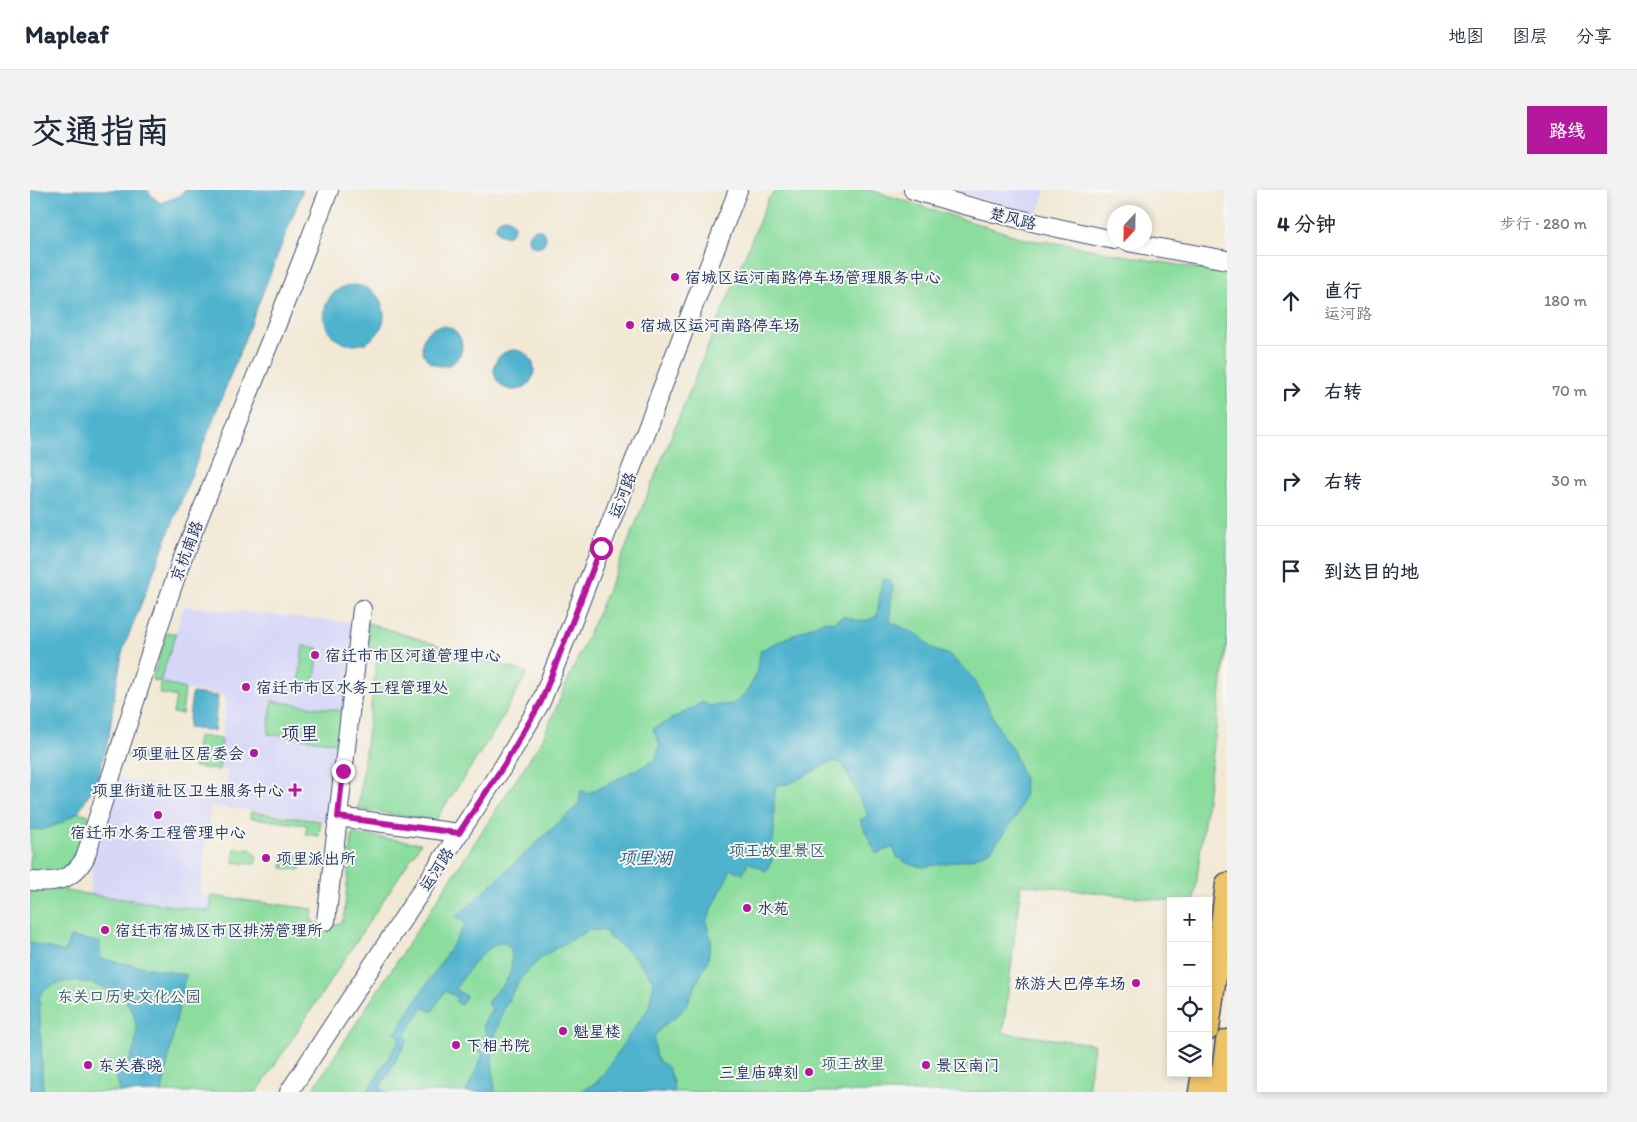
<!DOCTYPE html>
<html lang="zh">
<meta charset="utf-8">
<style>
body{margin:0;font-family:Itim,"LXGW WenKai TC",sans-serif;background:#f2f2f3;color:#1f2937}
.controls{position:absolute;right:15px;bottom:15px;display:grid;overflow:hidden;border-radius:0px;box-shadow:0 2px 8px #0003}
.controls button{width:45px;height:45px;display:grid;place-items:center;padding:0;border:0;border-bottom:1px solid #e0e1e3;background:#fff;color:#1f2937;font:25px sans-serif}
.compass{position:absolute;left:1077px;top:15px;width:45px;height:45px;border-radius:50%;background:#fff;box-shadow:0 2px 8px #0003;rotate:202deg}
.stop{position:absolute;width:15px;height:15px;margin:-11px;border:4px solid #b5179e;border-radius:50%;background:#fff}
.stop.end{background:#b5179e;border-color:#fff;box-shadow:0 1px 5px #0008}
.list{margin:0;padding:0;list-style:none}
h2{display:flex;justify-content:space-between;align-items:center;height:65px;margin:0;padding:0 20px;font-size:21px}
h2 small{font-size:16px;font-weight:400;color:#747a83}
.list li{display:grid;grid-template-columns:32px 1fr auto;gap:15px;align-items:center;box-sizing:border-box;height:90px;padding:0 20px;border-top:1px solid #e0e1e3}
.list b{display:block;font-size:19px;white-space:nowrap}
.list p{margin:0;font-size:16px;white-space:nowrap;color:#747a83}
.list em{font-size:16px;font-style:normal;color:#747a83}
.icon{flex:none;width:28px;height:28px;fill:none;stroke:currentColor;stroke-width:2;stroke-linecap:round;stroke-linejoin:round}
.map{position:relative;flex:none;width:1197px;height:902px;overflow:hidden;border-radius:0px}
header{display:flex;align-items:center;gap:30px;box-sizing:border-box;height:70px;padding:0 25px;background:#fff;border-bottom:1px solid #e0e1e3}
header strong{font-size:24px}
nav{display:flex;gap:28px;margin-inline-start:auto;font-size:18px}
.intro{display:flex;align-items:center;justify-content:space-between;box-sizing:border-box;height:120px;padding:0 30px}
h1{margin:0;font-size:35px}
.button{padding:12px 22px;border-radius:0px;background:#b5179e;color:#fff;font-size:18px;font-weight:700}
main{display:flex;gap:30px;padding:0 30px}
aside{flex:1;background:#fff;border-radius:0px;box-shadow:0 2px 8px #0003}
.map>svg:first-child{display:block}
.built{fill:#d7d7f8}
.green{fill:#8bdd9e;stroke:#53867e}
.water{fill:#4fb3ce;stroke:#357196}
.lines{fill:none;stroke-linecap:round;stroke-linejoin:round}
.minor-casing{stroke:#3b4b70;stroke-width:20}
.major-casing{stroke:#3b4b70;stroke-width:25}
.minor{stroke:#fff;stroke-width:18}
.major{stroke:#efc469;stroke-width:22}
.route{stroke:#b5179e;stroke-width:6}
.poi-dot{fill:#b5179e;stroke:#f6f6f2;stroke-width:2}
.labels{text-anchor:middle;stroke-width:4;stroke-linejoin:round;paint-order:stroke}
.street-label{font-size:16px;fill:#1b2f5e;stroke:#f6f6f2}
.poi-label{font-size:16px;fill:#1b2f5e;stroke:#f6f6f2;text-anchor:start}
.park-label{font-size:16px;fill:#375a6e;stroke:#f6f6f2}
.water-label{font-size:18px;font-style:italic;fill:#2b5780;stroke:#f6f6f2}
.quarter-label{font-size:19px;fill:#1b2f5e;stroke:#f6f6f2}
</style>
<header>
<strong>Mapleaf</strong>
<nav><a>地图</a><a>图层</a><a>分享</a></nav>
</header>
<div class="intro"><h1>交通指南</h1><a class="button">路线</a></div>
<main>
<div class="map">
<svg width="1197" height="902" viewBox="0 0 1197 902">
<rect width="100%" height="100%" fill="#f6f6f2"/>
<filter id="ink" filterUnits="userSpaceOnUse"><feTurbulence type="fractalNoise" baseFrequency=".02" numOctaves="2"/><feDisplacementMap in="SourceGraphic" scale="10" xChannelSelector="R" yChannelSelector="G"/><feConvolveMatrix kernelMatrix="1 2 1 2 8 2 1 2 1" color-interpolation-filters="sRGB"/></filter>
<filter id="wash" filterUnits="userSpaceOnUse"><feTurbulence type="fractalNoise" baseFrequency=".0096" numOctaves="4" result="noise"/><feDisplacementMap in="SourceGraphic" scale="20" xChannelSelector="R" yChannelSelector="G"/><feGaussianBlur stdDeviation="1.12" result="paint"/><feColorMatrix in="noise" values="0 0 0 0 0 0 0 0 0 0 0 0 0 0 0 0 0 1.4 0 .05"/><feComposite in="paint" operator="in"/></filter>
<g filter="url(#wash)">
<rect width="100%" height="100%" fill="#f2e9d5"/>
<g class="built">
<polygon points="923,0 1016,0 1008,23 993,21"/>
<polygon points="154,416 317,432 321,436 323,442 301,630 181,616 170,704 182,706 181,721 59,704 66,651 86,589 182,603 182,608 194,610 198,580 189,579 196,505 162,500 130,492"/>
</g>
<g class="green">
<polygon points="747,0 840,0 999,50 1027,53 1197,84 1197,453 1164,711 1141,711 991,694 973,843 1064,854 1058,902 281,902 512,550 587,379 739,7"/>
<polygon points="338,433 497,483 464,542 405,631 328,619 348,459 336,457"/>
<polygon points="137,443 146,443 130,492 122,490"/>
<polygon points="273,456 289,458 284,496 269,494"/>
<polygon points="132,492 155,499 152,524 143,523 146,507 129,503"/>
<polygon points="242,511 314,521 310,553 238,544"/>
<polygon points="168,546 192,549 189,580 164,577"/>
<polygon points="99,563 138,568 137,573 98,568"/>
<path d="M48,622l11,3 -15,45 -7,9 -2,22 145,20 2,-15 101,13 -1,13 22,3 8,-3 2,-5 8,-83 69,9 -164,249h-227v-263c20,2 31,-6 48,-17z"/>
<polygon points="221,622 291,631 289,646 276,644 277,635 220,628 220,624"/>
<polygon points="205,658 219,659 224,662 227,667 225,674 203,672"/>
<polygon points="257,664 272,666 270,680 252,678 253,667"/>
</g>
<g class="water">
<polygon points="0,0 118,0 121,5 130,13 150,6 154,0 273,0 93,460 85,501 79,546 67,591 48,622 33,632 12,640 0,639"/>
<circle cx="475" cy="37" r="9"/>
<circle cx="507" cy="48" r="9"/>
<circle cx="324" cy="125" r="30"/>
<circle cx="412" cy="156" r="20"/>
<circle cx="484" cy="180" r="20"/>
<path d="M852,389h7l4,8 -3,27 1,8 29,14 14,14 16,5 25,25 27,55 11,15 11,29 1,14 -8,23 -26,34 -20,9 -48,8 -14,-3 -12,-7 -4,-10 -17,7 -16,-34 8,-4 -25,-52 -10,-3 -44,23 -13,1 -2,18v30l-3,20 1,8 -6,10 -18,-9 -5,12 -12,-5 -25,53 5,18 -3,20 -22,46 -8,9 -15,11 -9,11 1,18 3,5 10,8 5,14 1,10h-95l18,-10 13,-17 17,-27 21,-29 6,-26c-13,-22 -25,-32 -46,-46l-1,-6 -18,-1 -24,13 -23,14 -22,22 -17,31 -9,30 -2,22 3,30h-29l17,-37 -5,-7 8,-15 -3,-8 9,-17 -5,-4c4,-10 15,-16 20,-25 6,-9 5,-21 4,-31l-8,-6c-23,7 -34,28 -48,47l11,7 -5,9 -6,-4 2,-4 -12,-6 -13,21 -9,-5 -18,28 3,4 -28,48 6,5h-19l34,-54 -6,-5 71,-109 -10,-7 123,-113 2,-14 6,3 9,-3 59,-30 5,-16 -7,-15 50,-27 6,4 24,-2 14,-12 8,-15 6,-27 62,-29 9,1 12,-6c12,5 21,7 33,0z"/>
<polygon points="162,503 188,506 184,541 158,538"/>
<path d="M40,747l30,5v17l87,16 -3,6 -22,111h-43v-6l-3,-10c10,-5 13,-13 17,-24 5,-15 5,-31 -3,-45 -15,-24 -76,-39 -91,-9l4,94h-13v-149l35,9z"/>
</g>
</g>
<g filter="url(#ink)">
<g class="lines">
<g class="minor-casing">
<g id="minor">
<path d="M883,0c66,21 133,36 201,50"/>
<polyline points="1097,52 1197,70"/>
<polyline points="308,627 429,643"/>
<path d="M0,691c25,2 42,0 55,-23l74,-232 23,-67 95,-235 52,-134"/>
<polyline points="296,731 332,419"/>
<polyline points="259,902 476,572 511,512 539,441 708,0"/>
</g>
</g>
<g class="major-casing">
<g id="major">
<polyline points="1178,839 1197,694"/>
<polyline points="1170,902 1173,883"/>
<polyline points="1190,902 1197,851"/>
</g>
</g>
<use href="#minor" class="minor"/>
<use href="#major" class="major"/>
</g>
</g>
<g class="lines" filter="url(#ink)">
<polyline class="route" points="313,581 308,627 429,643 476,572 511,512 571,358"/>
</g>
<g class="poi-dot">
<circle cx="645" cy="87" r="5"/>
<circle cx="600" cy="135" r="5"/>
<circle cx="285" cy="465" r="5"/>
<circle cx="216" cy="497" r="5"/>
<circle cx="224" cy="563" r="5"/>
<path d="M262.5 592.5h5v5h5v5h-5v5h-5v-5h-5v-5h5z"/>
<circle cx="128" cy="625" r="5"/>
<circle cx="236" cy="668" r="5"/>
<circle cx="717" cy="718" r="5"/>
<circle cx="75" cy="740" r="5"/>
<circle cx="1106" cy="793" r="5"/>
<circle cx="533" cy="841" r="5"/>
<circle cx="426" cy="855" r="5"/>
<circle cx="58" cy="875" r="5"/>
<circle cx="896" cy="875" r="5"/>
<circle cx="779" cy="882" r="5"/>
</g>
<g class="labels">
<g class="street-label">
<text transform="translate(983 28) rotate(14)" y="6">楚风路</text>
<text transform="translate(592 305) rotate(-69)" y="6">运河路</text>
<text transform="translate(156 361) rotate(-69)" y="6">京杭南路</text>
<text transform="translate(406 679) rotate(-57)" y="6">运河路</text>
</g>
<g class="poi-label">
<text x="655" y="93">宿城区运河南路停车场管理服务中心</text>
<text x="610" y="141">宿城区运河南路停车场</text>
<text x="295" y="471">宿迁市市区河道管理中心</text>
<text x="226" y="503">宿迁市市区水务工程管理处</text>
<text x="214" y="569" text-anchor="end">项里社区居委会</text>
<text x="254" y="606" text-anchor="end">项里街道社区卫生服务中心</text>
<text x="128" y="648" text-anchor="middle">宿迁市水务工程管理中心</text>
<text x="246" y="674">项里派出所</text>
<text x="727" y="724">水苑</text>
<text x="85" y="746">宿迁市宿城区市区排涝管理所</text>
<text x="1096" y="799" text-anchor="end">旅游大巴停车场</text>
<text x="543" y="847">魁星楼</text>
<text x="436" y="861">下相书院</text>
<text x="68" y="881">东关春晓</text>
<text x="906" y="881">景区南门</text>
<text x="769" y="888" text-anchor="end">三皇庙碑刻</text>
</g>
<g class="park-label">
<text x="747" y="666">项王故里景区</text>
<text x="99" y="812">东关口历史文化公园</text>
<text x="823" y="879">项王故里</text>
</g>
<g class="water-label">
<text x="615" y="674">项里湖</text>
</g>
<g class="quarter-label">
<text x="270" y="550">项里</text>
</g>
</g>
</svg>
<div class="controls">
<button>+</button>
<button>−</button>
<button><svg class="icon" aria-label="locate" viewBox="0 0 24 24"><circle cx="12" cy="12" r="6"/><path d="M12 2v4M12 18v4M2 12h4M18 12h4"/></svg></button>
<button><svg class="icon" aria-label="layers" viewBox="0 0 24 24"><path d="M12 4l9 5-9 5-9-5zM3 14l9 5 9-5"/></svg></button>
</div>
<svg class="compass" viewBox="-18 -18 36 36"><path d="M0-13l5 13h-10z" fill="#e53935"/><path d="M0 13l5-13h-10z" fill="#747a83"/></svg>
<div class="stop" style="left:571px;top:358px"></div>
<div class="stop end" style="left:313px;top:581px"></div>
</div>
<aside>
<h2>4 分钟<small>步行 · 280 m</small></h2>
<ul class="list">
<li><svg class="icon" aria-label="ahead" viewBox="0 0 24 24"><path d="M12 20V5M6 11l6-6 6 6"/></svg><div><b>直行</b><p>运河路</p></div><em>180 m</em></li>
<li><svg class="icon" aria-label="right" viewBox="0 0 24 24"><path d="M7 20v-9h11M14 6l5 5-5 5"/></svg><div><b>右转</b></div><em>70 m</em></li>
<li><svg class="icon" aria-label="right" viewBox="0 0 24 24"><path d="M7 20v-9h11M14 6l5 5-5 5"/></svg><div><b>右转</b></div><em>30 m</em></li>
<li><svg class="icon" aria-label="arrive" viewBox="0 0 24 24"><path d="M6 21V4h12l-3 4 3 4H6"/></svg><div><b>到达目的地</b></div></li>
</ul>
</aside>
</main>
